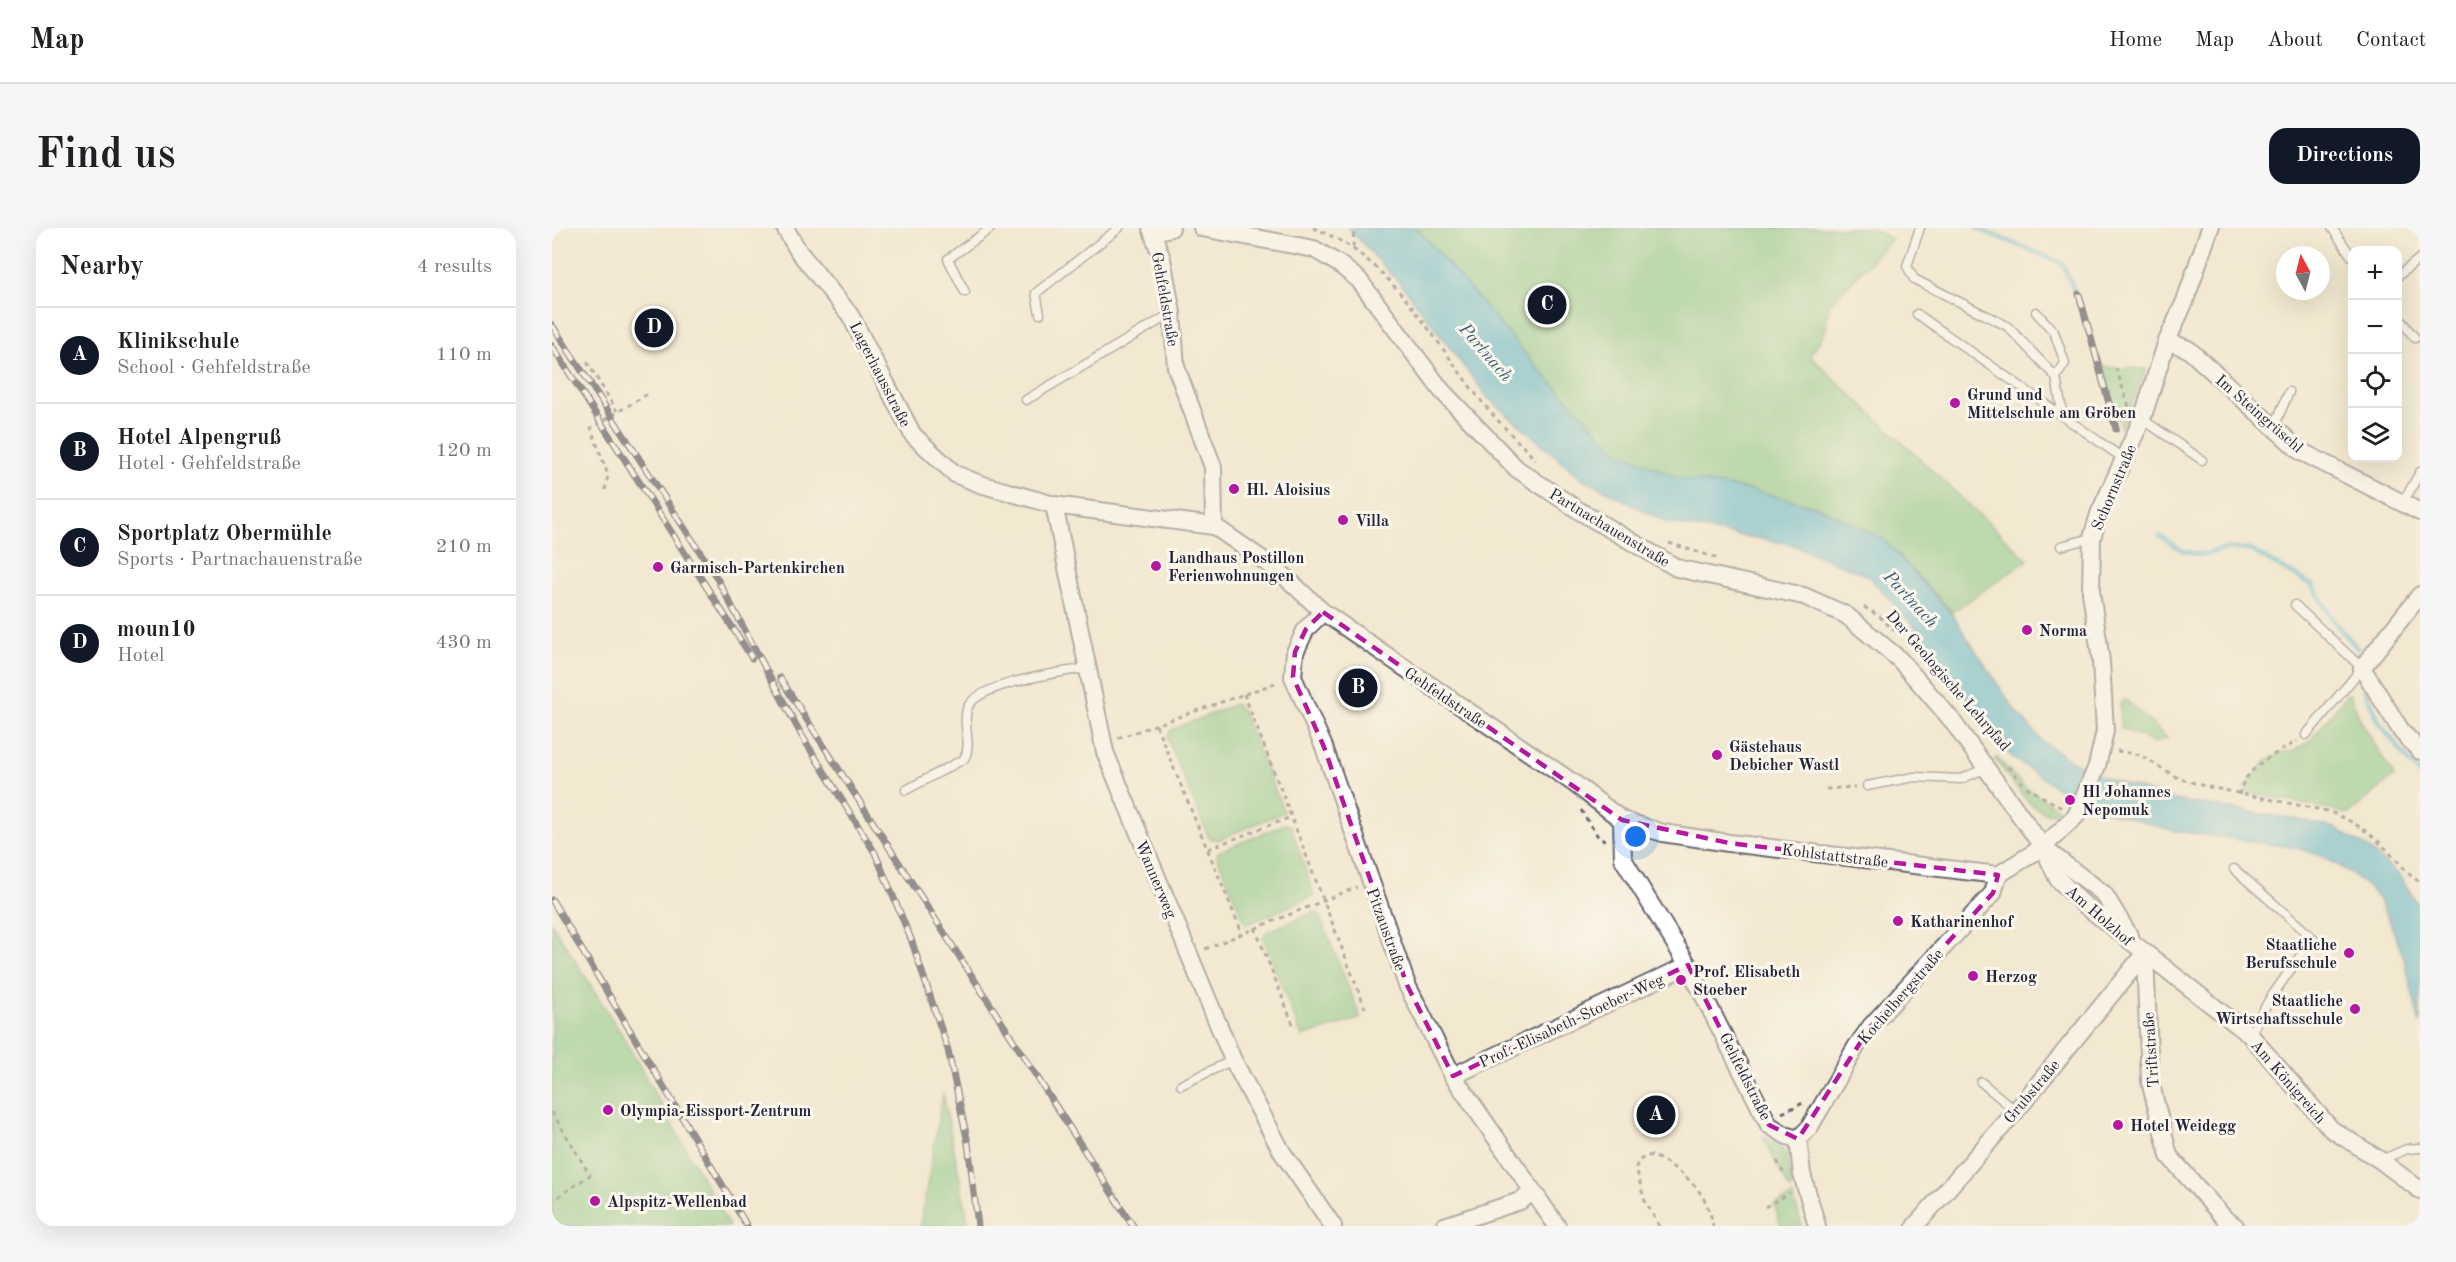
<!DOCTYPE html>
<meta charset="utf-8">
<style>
body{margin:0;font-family:"Old Standard TT",serif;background:#f6f6f6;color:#202124}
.controls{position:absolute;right:18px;top:18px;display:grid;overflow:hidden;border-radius:12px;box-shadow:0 6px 24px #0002}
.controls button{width:54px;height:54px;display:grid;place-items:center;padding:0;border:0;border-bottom:2px solid #e0e0e0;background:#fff;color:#202124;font:30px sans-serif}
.compass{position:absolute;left:1724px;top:18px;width:54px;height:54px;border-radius:50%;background:#fff;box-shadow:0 6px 24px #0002;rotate:353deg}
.you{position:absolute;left:1084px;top:609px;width:21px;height:21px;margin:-15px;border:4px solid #fff;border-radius:50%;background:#1a73e8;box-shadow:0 0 0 9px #1a73e833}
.badge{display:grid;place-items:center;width:39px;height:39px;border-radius:50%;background:#111827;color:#fff;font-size:20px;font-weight:700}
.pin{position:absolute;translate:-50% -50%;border:3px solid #fff;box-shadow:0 2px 6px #0006}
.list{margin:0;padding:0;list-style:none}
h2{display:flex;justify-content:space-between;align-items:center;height:78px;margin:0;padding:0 24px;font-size:26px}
h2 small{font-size:20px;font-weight:400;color:#757577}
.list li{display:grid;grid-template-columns:39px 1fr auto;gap:18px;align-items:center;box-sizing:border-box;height:96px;padding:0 24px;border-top:2px solid #e0e0e0}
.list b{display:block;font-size:22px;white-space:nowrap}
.list p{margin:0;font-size:20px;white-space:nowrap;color:#757577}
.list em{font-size:20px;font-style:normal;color:#757577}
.icon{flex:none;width:33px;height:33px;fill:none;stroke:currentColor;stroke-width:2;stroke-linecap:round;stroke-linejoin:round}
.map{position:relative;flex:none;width:1868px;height:998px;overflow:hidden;border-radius:18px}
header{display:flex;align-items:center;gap:36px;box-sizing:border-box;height:84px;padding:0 30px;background:#fff;border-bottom:2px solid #e0e0e0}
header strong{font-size:28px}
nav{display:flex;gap:33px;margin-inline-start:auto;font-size:21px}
.intro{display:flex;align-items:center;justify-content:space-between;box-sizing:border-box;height:144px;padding:0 36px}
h1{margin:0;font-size:42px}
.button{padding:15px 27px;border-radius:18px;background:#111827;color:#fff;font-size:21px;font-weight:700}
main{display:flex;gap:36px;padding:0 36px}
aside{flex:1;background:#fff;border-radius:18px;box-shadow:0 6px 24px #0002}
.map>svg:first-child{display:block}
.green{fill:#7fc885;stroke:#507560;stroke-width:1.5}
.water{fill:#53b6d1;stroke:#3a6c86;stroke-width:1.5}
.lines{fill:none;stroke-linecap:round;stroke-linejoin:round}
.stream{stroke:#53b6d1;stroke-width:5}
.service-casing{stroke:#6b676f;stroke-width:11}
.minor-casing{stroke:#6b676f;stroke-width:20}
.path{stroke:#6b676f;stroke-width:3;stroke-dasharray:4.5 4.5;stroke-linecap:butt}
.service{stroke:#fff;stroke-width:8}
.minor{stroke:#fff;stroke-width:16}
.rail-casing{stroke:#22223b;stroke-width:7}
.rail{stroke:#fbf7ec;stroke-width:4.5;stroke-dasharray:14;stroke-linecap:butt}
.marked{fill:none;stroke:#b5179e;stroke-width:4.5;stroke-dasharray:12 8;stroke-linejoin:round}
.poi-dot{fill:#b5179e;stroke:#fbf7ec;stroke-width:2}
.labels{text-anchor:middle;stroke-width:6;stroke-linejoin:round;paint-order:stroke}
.street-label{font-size:16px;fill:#22223b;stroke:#fbf7ec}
.poi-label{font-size:16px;font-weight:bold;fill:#22223b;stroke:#fbf7ec;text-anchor:start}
.water-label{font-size:18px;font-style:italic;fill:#365d77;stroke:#fbf7ec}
</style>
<header>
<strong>Map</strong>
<nav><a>Home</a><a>Map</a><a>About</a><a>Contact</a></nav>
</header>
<div class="intro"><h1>Find us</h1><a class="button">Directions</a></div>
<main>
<aside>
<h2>Nearby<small>4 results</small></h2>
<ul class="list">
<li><span class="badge">A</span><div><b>Klinikschule</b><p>School · Gehfeldstraße</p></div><em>110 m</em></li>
<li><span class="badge">B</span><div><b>Hotel Alpengruß</b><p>Hotel · Gehfeldstraße</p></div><em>120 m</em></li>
<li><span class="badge">C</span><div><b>Sportplatz Obermühle</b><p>Sports · Partnachauenstraße</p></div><em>210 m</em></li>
<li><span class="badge">D</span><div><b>moun10</b><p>Hotel</p></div><em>430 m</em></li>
</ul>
</aside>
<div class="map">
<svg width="1868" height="998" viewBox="0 0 1868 998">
<rect width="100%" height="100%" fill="#fbf7ec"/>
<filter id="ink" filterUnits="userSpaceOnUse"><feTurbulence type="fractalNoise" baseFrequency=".0167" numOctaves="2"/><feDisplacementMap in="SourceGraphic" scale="12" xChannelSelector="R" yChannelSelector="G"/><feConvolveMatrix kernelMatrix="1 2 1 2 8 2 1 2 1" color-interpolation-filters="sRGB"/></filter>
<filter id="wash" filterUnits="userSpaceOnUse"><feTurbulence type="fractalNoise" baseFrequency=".008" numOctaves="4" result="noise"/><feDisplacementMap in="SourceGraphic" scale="24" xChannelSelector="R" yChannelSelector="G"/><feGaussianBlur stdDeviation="1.35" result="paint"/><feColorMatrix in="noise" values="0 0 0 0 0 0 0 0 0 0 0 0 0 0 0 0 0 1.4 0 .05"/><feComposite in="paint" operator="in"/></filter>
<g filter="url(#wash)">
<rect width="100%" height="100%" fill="#f3e8d0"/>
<g class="green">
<polygon points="865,0 1317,0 1340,11 1276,78 1274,102 1258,128 1476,332 1400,384 1331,311 1266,279 1194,261 1126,250 1064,222 985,139"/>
<polygon points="1550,139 1595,141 1569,200"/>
<polygon points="1795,466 1798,466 1809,494 1842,548 1797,586 1695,564 1693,560 1714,532 1731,524 1740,524 1758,513"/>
<polygon points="1574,472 1615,510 1603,515 1569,500 1568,475"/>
<polygon points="683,476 690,482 732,584 666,612 657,610 615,510 619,502"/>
<path d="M1445,530l29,30 34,22c-21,18 -53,-36 -65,-51z"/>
<polygon points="733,596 739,598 762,668 694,697 665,629 666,624"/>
<polygon points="761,684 767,686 809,790 750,809 711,710 715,704"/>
<polygon points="0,696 70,807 177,998 0,998"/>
<polygon points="391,866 417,998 368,998"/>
<polygon points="1214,909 1232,922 1236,928 1241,960 1238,962 1211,910"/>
<polygon points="1241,968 1250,998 1229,998 1222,977"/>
</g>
<polygon class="water" points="796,0 865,0 985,139 1064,222 1126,250 1193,261 1266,279 1331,311 1399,385 1460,478 1490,513 1523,535 1557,551 1623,572 1744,591 1783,600 1816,620 1846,646 1868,679 1868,796 1852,730 1837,692 1824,667 1799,645 1772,629 1745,620 1618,602 1547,581 1519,569 1462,531 1443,511 1373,410 1316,348 1238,316 1115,295 1029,250 936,170 853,61"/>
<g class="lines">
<g class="stream">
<polyline points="1424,0 1510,35 1523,64"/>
<polyline points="1608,308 1631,323 1651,327 1676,320 1698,322 1760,357 1782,393 1806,421"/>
<polyline points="1813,461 1828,496 1868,547"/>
</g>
</g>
</g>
<g filter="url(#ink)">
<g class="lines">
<g class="service-casing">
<g id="service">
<polyline points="1368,0 1355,38 1362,51 1455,98 1504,149"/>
<polyline points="1780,0 1800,29"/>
<polyline points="1846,48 1868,30"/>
<polyline points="413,64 396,31 439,0"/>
<polyline points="1484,84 1502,104 1513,135 1504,149 1511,189"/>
<polyline points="488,86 484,65 567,0"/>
<polyline points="1365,86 1572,231"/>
<polyline points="1846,89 1863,110"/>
<polyline points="474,172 620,85"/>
<polyline points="1590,191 1650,232"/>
<polyline points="1722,199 1737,164"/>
<polyline points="1851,275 1868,244"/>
<polyline points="1509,318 1540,310"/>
<polyline points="1743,377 1810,440 1754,507"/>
<polyline points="1315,558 1362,549 1409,551 1434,540"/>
<path d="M354,562l58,-31c9,-16 -2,-32 3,-50 8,-26 96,-37 120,-41"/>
<polyline points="1682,641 1761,710 1717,772 1698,807"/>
<polyline points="1429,854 1464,883"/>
<polyline points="629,857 681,832"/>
<polyline points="1829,932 1855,921 1868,920"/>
</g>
</g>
<g class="minor-casing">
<g id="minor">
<polyline points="233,0 247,24 298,87 361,207 403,246 428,256 502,277 662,298"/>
<polyline points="599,0 610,31 620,85 624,139 661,239 662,298 727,343 771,384 1023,556 1070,592 1071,631 1136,737 1217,897 1235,908 1246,911"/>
<polyline points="650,0 762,21 787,36 807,52 890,163 965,241 1029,284 1125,340 1252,368 1294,387 1347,431 1398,490 1491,619 1506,651 1530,675 1698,807 1779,901 1828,932 1868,962"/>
<polyline points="601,4 619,0"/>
<polyline points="1615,113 1636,121 1748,223 1868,284"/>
<polyline points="502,277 553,524 681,832 730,924 781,998"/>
<polyline points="1868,367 1810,440 1850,504 1868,523"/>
<polyline points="771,384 754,401 743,424 741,449 772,519 855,757 901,848 1005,998"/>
<polyline points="1070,592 1111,605 1177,615 1446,647 1491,619 1524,588 1545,538 1553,503 1549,433 1539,364 1540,310 1547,286 1590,191 1615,113 1633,73 1658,0"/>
<polyline points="1494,622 1552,666 1577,707"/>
<polyline points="1593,725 1598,853 1617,928 1673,991 1683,998"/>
<polyline points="901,848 1136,737"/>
<polyline points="1246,911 1257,900 1304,819 1319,798 1441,665 1446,647"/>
<polyline points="1246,911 1250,946 1265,998"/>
<polyline points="892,998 968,973 980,964"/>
<polyline points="1363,998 1464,883 1593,725"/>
</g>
</g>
<g class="path">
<path d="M761,0c78,28 120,113 170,175 16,20 35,38 53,57"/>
<polyline points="801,19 802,0"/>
<polyline points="35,134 65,183"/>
<polyline points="1564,140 1577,179"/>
<polyline points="53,262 56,247 39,200 94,167 92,164"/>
<polyline points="1117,315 1168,331"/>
<polyline points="1312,379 1327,388 1342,403"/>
<polyline points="692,466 813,780"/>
<polyline points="604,497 690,705"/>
<polyline points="566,510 727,454"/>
<path d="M1565,523l23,4 38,23 26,8 123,25c41,15 56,34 84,65l9,6"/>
<polyline points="1456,539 1474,559 1510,580"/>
<polyline points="1274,561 1303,559"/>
<path d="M1687,567c6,-29 36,-40 58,-54"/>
<polyline points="1029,582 1047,610 1053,612"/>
<polyline points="656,621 739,589"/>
<polyline points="703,700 742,799"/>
<polyline points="653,721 805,659"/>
<polyline points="0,884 38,947 0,973"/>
<polyline points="1230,885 1253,874"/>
<polyline points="1225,933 1233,948"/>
<polyline points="1213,979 1238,965"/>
<path d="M1107,998l-15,-27 -8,-32 3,-7 12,-5c31,14 57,36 62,71"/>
</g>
<use href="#service" class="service"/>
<use href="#minor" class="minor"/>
<g class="rail-casing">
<g id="rail">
<polyline points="1527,66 1564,201"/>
<polyline points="0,97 163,347 250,508 323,625 359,711 396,822 416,915 426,998"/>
<polyline points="0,118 200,430"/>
<polyline points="228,450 581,998"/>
<polyline points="0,672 195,998"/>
</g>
</g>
<use href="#rail" class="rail"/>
</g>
</g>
<path d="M0 0H1868V998H0ZM771,384l299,208 107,23 269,32 -5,18 -122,133 -73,113 -29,-14 -81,-160 -235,111 -46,-91 -83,-238 -31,-70 2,-25 11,-23z" fill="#f3e8d0" fill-opacity=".55" fill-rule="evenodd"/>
<path class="marked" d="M771,384l299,208 107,23 269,32 -5,18 -122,133 -73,113 -29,-14 -81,-160 -235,111 -46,-91 -83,-238 -31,-70 2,-25 11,-23z"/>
<g class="poi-dot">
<circle cx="1403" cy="175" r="6"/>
<circle cx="682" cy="261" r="6"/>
<circle cx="791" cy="292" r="6"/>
<circle cx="604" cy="338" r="6"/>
<circle cx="106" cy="339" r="6"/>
<circle cx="1475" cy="402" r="6"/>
<circle cx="1165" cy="527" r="6"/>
<circle cx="1518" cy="572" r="6"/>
<circle cx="1346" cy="693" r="6"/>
<circle cx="1797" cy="725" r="6"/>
<circle cx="1421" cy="748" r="6"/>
<circle cx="1129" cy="752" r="6"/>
<circle cx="1803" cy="781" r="6"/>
<circle cx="56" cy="882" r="6"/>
<circle cx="1566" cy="897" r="6"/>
<circle cx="43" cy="973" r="6"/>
</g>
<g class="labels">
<g class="street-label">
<text transform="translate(614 71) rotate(80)" y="6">Gehfeldstraße</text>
<text transform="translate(329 146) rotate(63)" y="6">Lagerhausstraße</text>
<text transform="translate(1708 185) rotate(41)" y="6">Im Steingrüschl</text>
<text transform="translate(1561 259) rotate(-67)" y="6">Schornstraße</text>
<text transform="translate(1058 299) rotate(31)" y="6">Partnachauenstraße</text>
<text transform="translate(1397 452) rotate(49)" y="6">Der Geologische Lehrpfad</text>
<text transform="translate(894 469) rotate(34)" y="6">Gehfeldstraße</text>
<text transform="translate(1283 627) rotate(7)" y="6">Kohlstattstraße</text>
<text transform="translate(605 651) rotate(67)" y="6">Wannerweg</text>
<text transform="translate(1548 687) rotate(41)" y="6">Am Holzhof</text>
<text transform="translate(835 701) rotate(70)" y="6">Pitzaustraße</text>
<text transform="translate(1348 768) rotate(-49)" y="6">Kochelbergstraße</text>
<text transform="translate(1019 792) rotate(-25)" y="6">Prof.-Elisabeth-Stoeber-Weg</text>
<text transform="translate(1598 822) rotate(-94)" y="6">Triftstraße</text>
<text transform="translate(1194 848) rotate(63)" y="6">Gehfeldstraße</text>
<text transform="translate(1737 853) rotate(49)" y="6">Am Königreich</text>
<text transform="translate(1479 863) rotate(-50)" y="6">Grubstraße</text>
</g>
<g class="poi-label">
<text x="1415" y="172">Grund und<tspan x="1415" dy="18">Mittelschule am Gröben</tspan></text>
<text x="694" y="267">Hl. Aloisius</text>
<text x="803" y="298">Villa</text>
<text x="616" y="335">Landhaus Postillon<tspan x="616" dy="18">Ferienwohnungen</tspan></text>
<text x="118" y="345">Garmisch-Partenkirchen</text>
<text x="1487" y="408">Norma</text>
<text x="1177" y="524">Gästehaus<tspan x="1177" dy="18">Debicher Wastl</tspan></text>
<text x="1530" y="569">Hl Johannes<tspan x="1530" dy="18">Nepomuk</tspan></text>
<text x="1358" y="699">Katharinenhof</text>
<text x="1785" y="722" text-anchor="end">Staatliche<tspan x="1785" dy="18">Berufsschule</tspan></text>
<text x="1141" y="749">Prof. Elisabeth<tspan x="1141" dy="18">Stoeber</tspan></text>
<text x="1433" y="754">Herzog</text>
<text x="1791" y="778" text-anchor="end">Staatliche<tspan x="1791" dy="18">Wirtschaftsschule</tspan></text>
<text x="68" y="888">Olympia-Eissport-Zentrum</text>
<text x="1578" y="903">Hotel Weidegg</text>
<text x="55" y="979">Alpspitz-Wellenbad</text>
</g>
<g class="water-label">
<text transform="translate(934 124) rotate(49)" y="6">Partnach</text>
<text transform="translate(1359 371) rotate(47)" y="6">Partnach</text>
</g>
</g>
</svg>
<div class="controls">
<button>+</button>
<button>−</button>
<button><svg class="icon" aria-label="locate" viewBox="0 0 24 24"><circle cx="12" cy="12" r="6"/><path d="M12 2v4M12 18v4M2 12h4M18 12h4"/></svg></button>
<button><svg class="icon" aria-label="layers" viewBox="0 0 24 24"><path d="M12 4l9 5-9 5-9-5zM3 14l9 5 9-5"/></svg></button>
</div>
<svg class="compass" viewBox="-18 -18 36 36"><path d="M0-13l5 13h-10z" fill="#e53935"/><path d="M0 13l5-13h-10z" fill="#757577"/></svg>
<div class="you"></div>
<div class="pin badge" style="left:1104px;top:887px">A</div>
<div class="pin badge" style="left:806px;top:460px">B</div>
<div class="pin badge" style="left:995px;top:77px">C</div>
<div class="pin badge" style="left:102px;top:100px">D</div>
</div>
</main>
